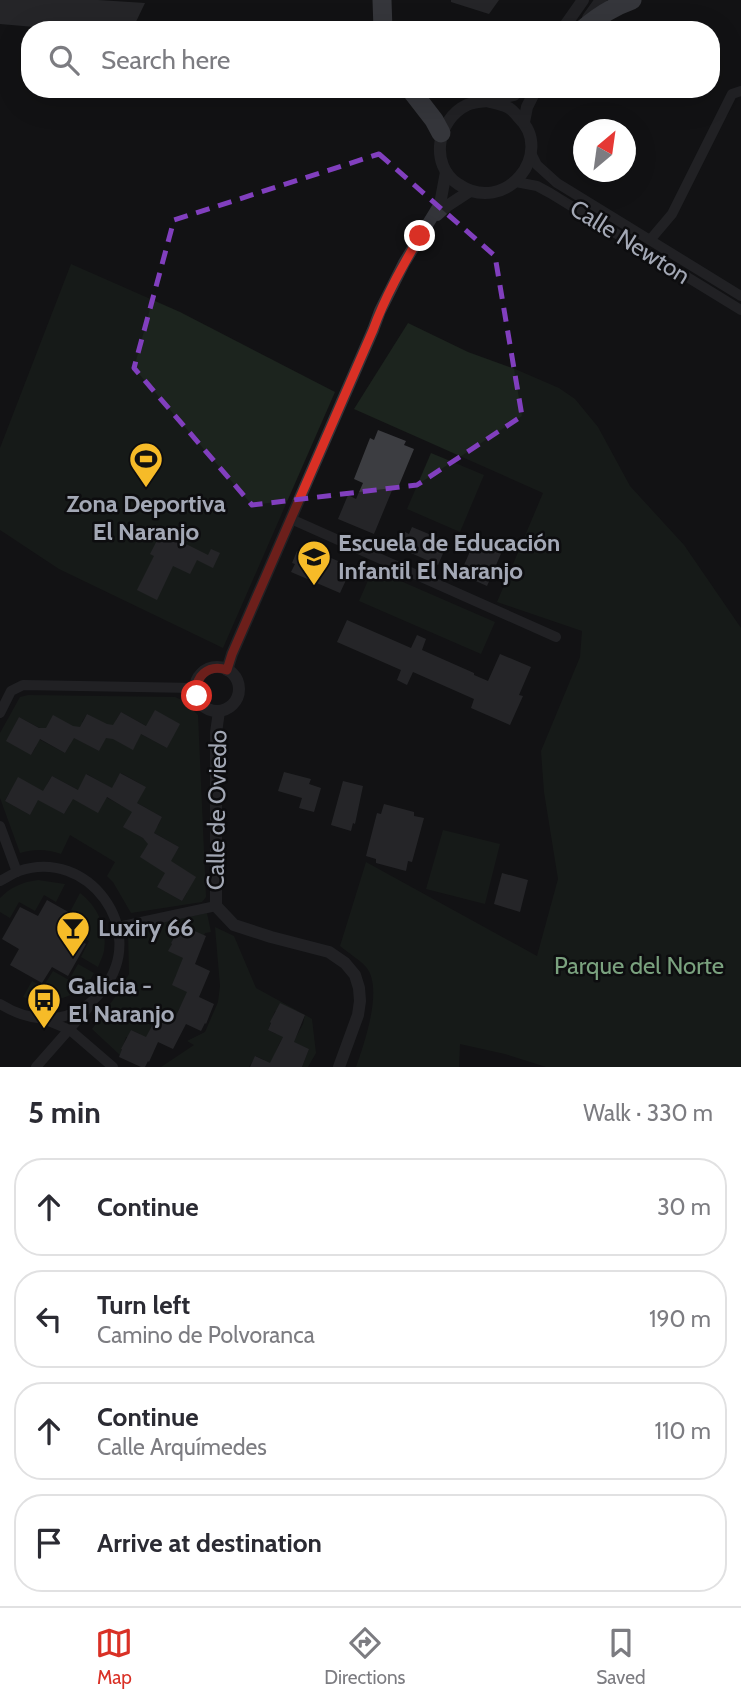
<!DOCTYPE html>
<meta charset="utf-8">
<style>
body{margin:0;font-family:Cabin,sans-serif;background:#f7f7f7;color:#2b2b33}
.compass{position:absolute;left:573px;top:119px;width:63px;height:63px;border-radius:50%;background:#fff;box-shadow:0 7px 28px #0002;rotate:29deg}
.stop{position:absolute;width:21px;height:21px;margin:-16px;border:5px solid #d93025;border-radius:50%;background:#fff}
.stop.end{background:#d93025;border-color:#fff;box-shadow:0 2px 7px #0008}
.list{margin:0;padding:0;list-style:none}
h2{display:flex;justify-content:space-between;align-items:center;height:91px;margin:0;padding:0 28px;font-size:30px}
h2 small{font-size:23px;font-weight:400;color:#7c7c81}
.list li{display:grid;grid-template-columns:46px 1fr auto;gap:21px;align-items:center;box-sizing:border-box;height:98px;margin:0 14px 14px;padding:0 14px;border:2px solid #e1e1e2;border-radius:28px}
.list b{display:block;font-size:26px;white-space:nowrap}
.list p{margin:0;font-size:23px;white-space:nowrap;color:#7c7c81}
.list em{font-size:23px;font-style:normal;color:#7c7c81}
.icon{flex:none;width:38px;height:38px;fill:none;stroke:currentColor;stroke-width:2;stroke-linecap:round;stroke-linejoin:round}
.map{position:relative;flex:none;width:741px;height:1067px;overflow:hidden}
.search{position:absolute;background:#fff;box-shadow:0 7px 28px #0002;left:21px;right:21px;top:21px;height:77px;display:flex;align-items:center;gap:18px;box-sizing:border-box;padding:0 24px;border-radius:28px;color:#7c7c81;font-size:26px}
.sheet{height:539px;background:#fff}
nav{display:flex;justify-content:space-around;align-items:center;box-sizing:border-box;height:98px;border-top:2px solid #e1e1e2;background:#fff;font-size:19px;color:#7c7c81}
nav a{display:grid;justify-items:center;gap:4px}
nav .on{color:#d93025}
.map>svg:first-child{display:block}
.green{fill:#1c241e;fill-rule:evenodd}
.building{fill:#3c3d41}
.lines{fill:none;stroke-linecap:round;stroke-linejoin:round}
.minor{stroke:#333439;stroke-width:10}
.tertiary{stroke:#333439;stroke-width:12}
.motorway{stroke:#5f626a;stroke-width:19}
.route{stroke:#d93025;stroke-width:9}
.marked{fill:none;stroke:#813fbe;stroke-width:5;stroke-dasharray:14 9;stroke-linejoin:round}
.labels{text-anchor:middle;stroke-width:5;stroke-linejoin:round;paint-order:stroke}
.street-label{font-size:24px;fill:#a3a8b5;stroke:#0d0d0f}
.poi-label{font-size:24px;font-weight:bold;fill:#a3a8b5;stroke:#0d0d0f;text-anchor:start}
.park-label{font-size:24px;fill:#7aa17e;stroke:#0d0d0f}
</style>
<div class="map">
<svg width="741" height="1067" viewBox="0 0 741 1067">
<rect width="100%" height="100%" fill="#121214"/>
<g class="green">
<polygon points="71,264 180,312 335,392 223,648 59,569 0,530 0,448"/>
<path d="M408,323l60,29 47,17 44,19 16,11 23,28 32,59 54,59 57,83v439h-195l-41,-13 -45,-10 -1,23h-103c8,-23 28,-79 10,-100 -7,-8 -18,-14 -26,-21l26,-84 171,94 21,-77 -14,-87 -3,-41 39,-94 2,-26 -85,-29 46,-109 -189,-84z"/>
<polygon points="431,453 484,475 460,532 407,509"/>
<polygon points="373,569 495,622 481,654 359,601"/>
<path d="M28,695l147,2 9,4 14,14 8,182 -4,5 -71,11 -18,-31 -6,-6 8,-14 -45,-27 -9,19c-14,-5 -27,-5 -41,-1l-20,-55v-65l20,-36zM155,711l16,29 -4,8 -30,-16 -4,7 4,3 -4,7 -30,-16 -4,7 4,3 -4,8 -30,-16 1,10 -5,8 -30,-16 -4,7 5,3 -5,8 -16,-30 4,-8 30,16 34,-2 4,-7 -5,-2 5,-8 30,16 -1,-10 5,-8 29,16 4,-7 -4,-2zM121,773l25,14 -14,13 30,17 -4,9 -9,4 30,17 -5,8 -4,-2 -4,7 16,30 5,3 -5,8 -25,-14 5,-8 4,2 4,-7 -29,-17 4,-8 5,2 3,-7 -29,-17 13,-13 -35,-19 -34,1 1,10 -5,8 -30,-17 -4,7 4,3 -4,8 -25,-14 4,-8 39,1 -1,-10 5,-8 30,16 4,-6 -4,-3 5,-9 29,17 4,-7 -5,-2z"/>
<polygon points="443,830 500,844 485,904 426,889"/>
<path d="M38,880l27,4 -9,18 -12,-7 -9,16 -16,-9 -9,16 -10,-6v-14c11,-11 22,-16 38,-18z"/>
<path d="M80,893c17,13 28,35 24,58 -1,5 -4,11 -6,16l-17,-10 8,-16 -15,-8 9,-16 -12,-7z"/>
<polygon points="207,913 211,932 205,933 204,935 188,934 190,929 181,925 171,943 172,944 169,951 185,959 175,977 188,993 178,1011 174,1023 155,1018 145,1042 138,1039 140,1034 131,1030 128,1037 126,1037 120,1055 92,1029 115,997 129,974 128,930"/>
<polygon points="215,927 234,936 256,988 307,1016 312,1019 316,1053 308,1067 302,1067 309,1049 300,1045 298,1050 291,1046 303,1024 305,1015 297,1011 275,1011 268,1030 276,1034 279,1029 286,1032 279,1044 270,1067 262,1065 264,1060 256,1056 249,1067 161,1067 194,1045 187,1041 205,1032 218,1002 220,986"/>
<path d="M78,964l16,9c-12,25 -47,33 -71,24l9,-16 11,6 10,-16 16,9z"/>
</g>
<g class="building">
<polygon points="0,0 98,0 145,3 132,30 69,30 0,24"/>
<polygon points="451,0 499,0 489,14 451,2"/>
<polygon points="378,430 406,441 404,445 414,449 397,490 393,488 374,534 338,519 348,495 356,499 363,483 354,479 370,438 374,440"/>
<polygon points="164,527 189,539 186,544 208,555 211,549 220,553 213,568 197,560 190,574 173,566 157,600 137,590 154,556 150,554"/>
<polygon points="412,527 448,542 438,565 402,549 405,542 401,540 405,532 409,534"/>
<polygon points="476,538 503,549 487,586 460,574"/>
<polygon points="303,546 352,567 340,593 291,572 295,564 292,563 297,551 300,552"/>
<polygon points="347,620 411,648 417,635 426,639 422,650 474,673 474,675 488,681 500,654 531,667 519,695 523,696 510,725 471,708 474,699 413,672 407,685 397,680 401,670 337,642"/>
<polygon points="155,710 180,724 167,748 141,734 133,750 113,739 106,738 99,751 74,738 65,753 40,739 31,755 6,741 19,717 39,728 46,728 53,715 73,726 80,727 87,714 107,724 113,725 121,712 146,726"/>
<polygon points="284,772 311,779 309,784 321,788 314,812 299,808 302,798 278,791"/>
<polygon points="120,773 146,787 137,803 162,817 154,833 179,847 171,861 196,877 182,901 157,887 165,873 140,857 148,844 143,838 123,827 132,812 107,797 98,813 73,799 64,814 38,800 30,815 5,801 18,777 43,791 52,776 78,790 86,774 112,788"/>
<polygon points="343,781 363,786 355,824 353,823 351,831 331,825"/>
<polygon points="384,804 414,812 414,816 424,818 412,862 408,861 406,871 376,863 376,859 366,856 377,813 381,814"/>
<polygon points="502,873 528,880 520,912 494,904"/>
<polygon points="47,900 79,918 69,934 86,944 68,976 52,967 42,983 10,965 19,949 2,939 20,907 38,916"/>
<polygon points="181,925 206,936 195,964 210,971 199,997 214,1004 206,1024 205,1023 201,1031 186,1024 173,1049 158,1042 149,1062 148,1061 145,1067 141,1067 119,1057 122,1049 121,1049 131,1030 146,1037 160,1011 175,1018 187,992 172,985 183,958 168,951 172,944 171,943"/>
<polygon points="280,1003 305,1015 294,1042 309,1049 302,1067 250,1067 255,1056 270,1063 283,1037 268,1030 271,1023 270,1022"/>
</g>
<g class="lines">
<g class="minor">
<polyline points="531,153 537,165 557,183 741,296"/>
<polyline points="516,182 537,186 550,193 741,310"/>
<polyline points="650,240 672,214 732,94 741,91"/>
<polyline points="291,519 556,637"/>
<polyline points="0,713 11,691 23,685 195,688"/>
<polyline points="0,826 17,872"/>
<path d="M0,881c6,-3 12,-7 19,-10 69,-24 130,59 85,117 -11,15 -24,25 -43,29 -22,4 -42,-1 -61,-13"/>
<polyline points="118,927 216,906"/>
<polyline points="46,1020 70,1030 113,1067"/>
<polyline points="36,1067 88,1008"/>
</g>
<g class="tertiary">
<polyline points="588,18 601,0"/>
<polyline points="562,30 583,0"/>
<path d="M487,101c6,2 14,3 20,6 5,2 9,7 12,11 36,34 -13,99 -61,66 -29,-19 -21,-65 9,-79 7,-3 14,-3 21,-4 9,-2 18,-4 26,-6l5,-6"/>
<polyline points="524,122 527,107 536,89"/>
<polyline points="437,215 447,206 470,191"/>
<circle cx="217" cy="689" r="22"/>
<polyline points="227,670 232,654 373,330 380,311 404,263 440,204 446,172"/>
<polyline points="219,711 216,733 216,906 234,925 271,937 329,952 345,963 355,975 359,988 360,1001 358,1015 339,1067"/>
</g>
<g class="motorway">
<polyline points="382,0 383,30"/>
<path d="M582,30c16,-14 30,-23 50,-30"/>
<polyline points="410,89 434,120 441,133"/>
</g>
</g>
<g class="lines">
<path class="route" d="M197,696c-3,-20 11,-32 30,-26l5,-16 141,-324c12,-33 29,-63 47,-94"/>
</g>
<path d="M0 0H741V1067H0ZM379,154l116,102 27,160 -105,69 -165,20 -118,-137 40,-148z" fill="#121214" fill-opacity=".55" fill-rule="evenodd"/>
<path class="marked" d="M379,154l116,102 27,160 -105,69 -165,20 -118,-137 40,-148z"/>
<defs>
<g id="stadium-pin" transform="scale(1.75)"><path d="M0 17L-7.5 6A9.5 9.5 0 1 1 7.5 6Z" fill="#f6bb28" stroke="#0d0d0f"/><path d="M0-5a6.5 5 0 1 0 0 10a6.5 5 0 1 0 0-10ZM-3.5-1.8h7v3.6h-7Z" fill="#111"/></g>
<g id="school-pin" transform="scale(1.75)"><path d="M0 17L-7.5 6A9.5 9.5 0 1 1 7.5 6Z" fill="#f6bb28" stroke="#0d0d0f"/><path d="M0-5L7-2L0 1L-7-2ZM-4 1L0 2.5L4 1V4Q0 6-4 4Z" fill="#111"/></g>
<g id="bar-pin" transform="scale(1.75)"><path d="M0 17L-7.5 6A9.5 9.5 0 1 1 7.5 6Z" fill="#f6bb28" stroke="#0d0d0f"/><path d="M-6-5H6L.8 .8V4.5H3.5V6h-7V4.5H-.8V.8Z" fill="#111"/></g>
<g id="bus-pin" transform="scale(1.75)"><path d="M0 17L-7.5 6A9.5 9.5 0 1 1 7.5 6Z" fill="#f6bb28" stroke="#0d0d0f"/><path d="M-5-6H5V4H4V6H2V4H-2V6H-4V4H-5ZM-3.5-4V0h7V-4ZM-3.5 1.2v1.5H-2V1.2ZM2 1.2v1.5H3.5V1.2Z" fill="#111"/></g>
</defs>
<g fill-rule="evenodd">
<use href="#stadium-pin" x="146" y="459"/>
<use href="#school-pin" x="314" y="557"/>
<use href="#bar-pin" x="73" y="928"/>
<use href="#bus-pin" x="44" y="1000"/>
</g>
<g class="labels">
<g class="street-label">
<text transform="translate(630 242) rotate(32)" y="8">Calle Newton</text>
<text transform="translate(217 810) rotate(-89)" y="8">Calle de Oviedo</text>
</g>
<g class="poi-label">
<text x="146" y="512" text-anchor="middle">Zona Deportiva<tspan x="146" dy="28">El Naranjo</tspan></text>
<text x="338" y="551">Escuela de Educación<tspan x="338" dy="28">Infantil El Naranjo</tspan></text>
<text x="98" y="936">Luxiry 66</text>
<text x="68" y="994">Galicia -<tspan x="68" dy="28">El Naranjo</tspan></text>
</g>
<g class="park-label">
<text x="639" y="974">Parque del Norte</text>
</g>
</g>
</svg>
<svg class="compass" viewBox="-18 -18 36 36"><path d="M0-13l5 13h-10z" fill="#e53935"/><path d="M0 13l5-13h-10z" fill="#7c7c81"/></svg>
<div class="stop" style="left:197px;top:696px"></div>
<div class="stop end" style="left:420px;top:236px"></div>
<div class="search"><svg class="icon" aria-label="search" viewBox="0 0 24 24"><circle cx="10" cy="10" r="6"/><path d="M15 15l6 6"/></svg>Search here</div>
</div>
<section class="sheet">
<h2>5 min<small>Walk · 330 m</small></h2>
<ul class="list">
<li><svg class="icon" aria-label="ahead" viewBox="0 0 24 24"><path d="M12 20V5M6 11l6-6 6 6"/></svg><div><b>Continue</b></div><em>30 m</em></li>
<li><svg class="icon" aria-label="left" viewBox="0 0 24 24"><path d="M17 20v-9H6M10 6l-5 5 5 5"/></svg><div><b>Turn left</b><p>Camino de Polvoranca</p></div><em>190 m</em></li>
<li><svg class="icon" aria-label="ahead" viewBox="0 0 24 24"><path d="M12 20V5M6 11l6-6 6 6"/></svg><div><b>Continue</b><p>Calle Arquímedes</p></div><em>110 m</em></li>
<li><svg class="icon" aria-label="arrive" viewBox="0 0 24 24"><path d="M6 21V4h12l-3 4 3 4H6"/></svg><div><b>Arrive at destination</b></div></li>
</ul>
</section>
<nav>
<a class="on"><svg class="icon" aria-label="map" viewBox="0 0 24 24"><path d="M3 6l6-2 6 2 6-2v14l-6 2-6-2-6 2zM9 4v14M15 6v14"/></svg>Map</a>
<a><svg class="icon" aria-label="directions" viewBox="0 0 24 24"><path d="M12 3l9 9-9 9-9-9zM9 14v-3h6M13 9l2 2-2 2"/></svg>Directions</a>
<a><svg class="icon" aria-label="saved" viewBox="0 0 24 24"><path d="M7 4h10v16l-5-4-5 4z"/></svg>Saved</a>
</nav>
